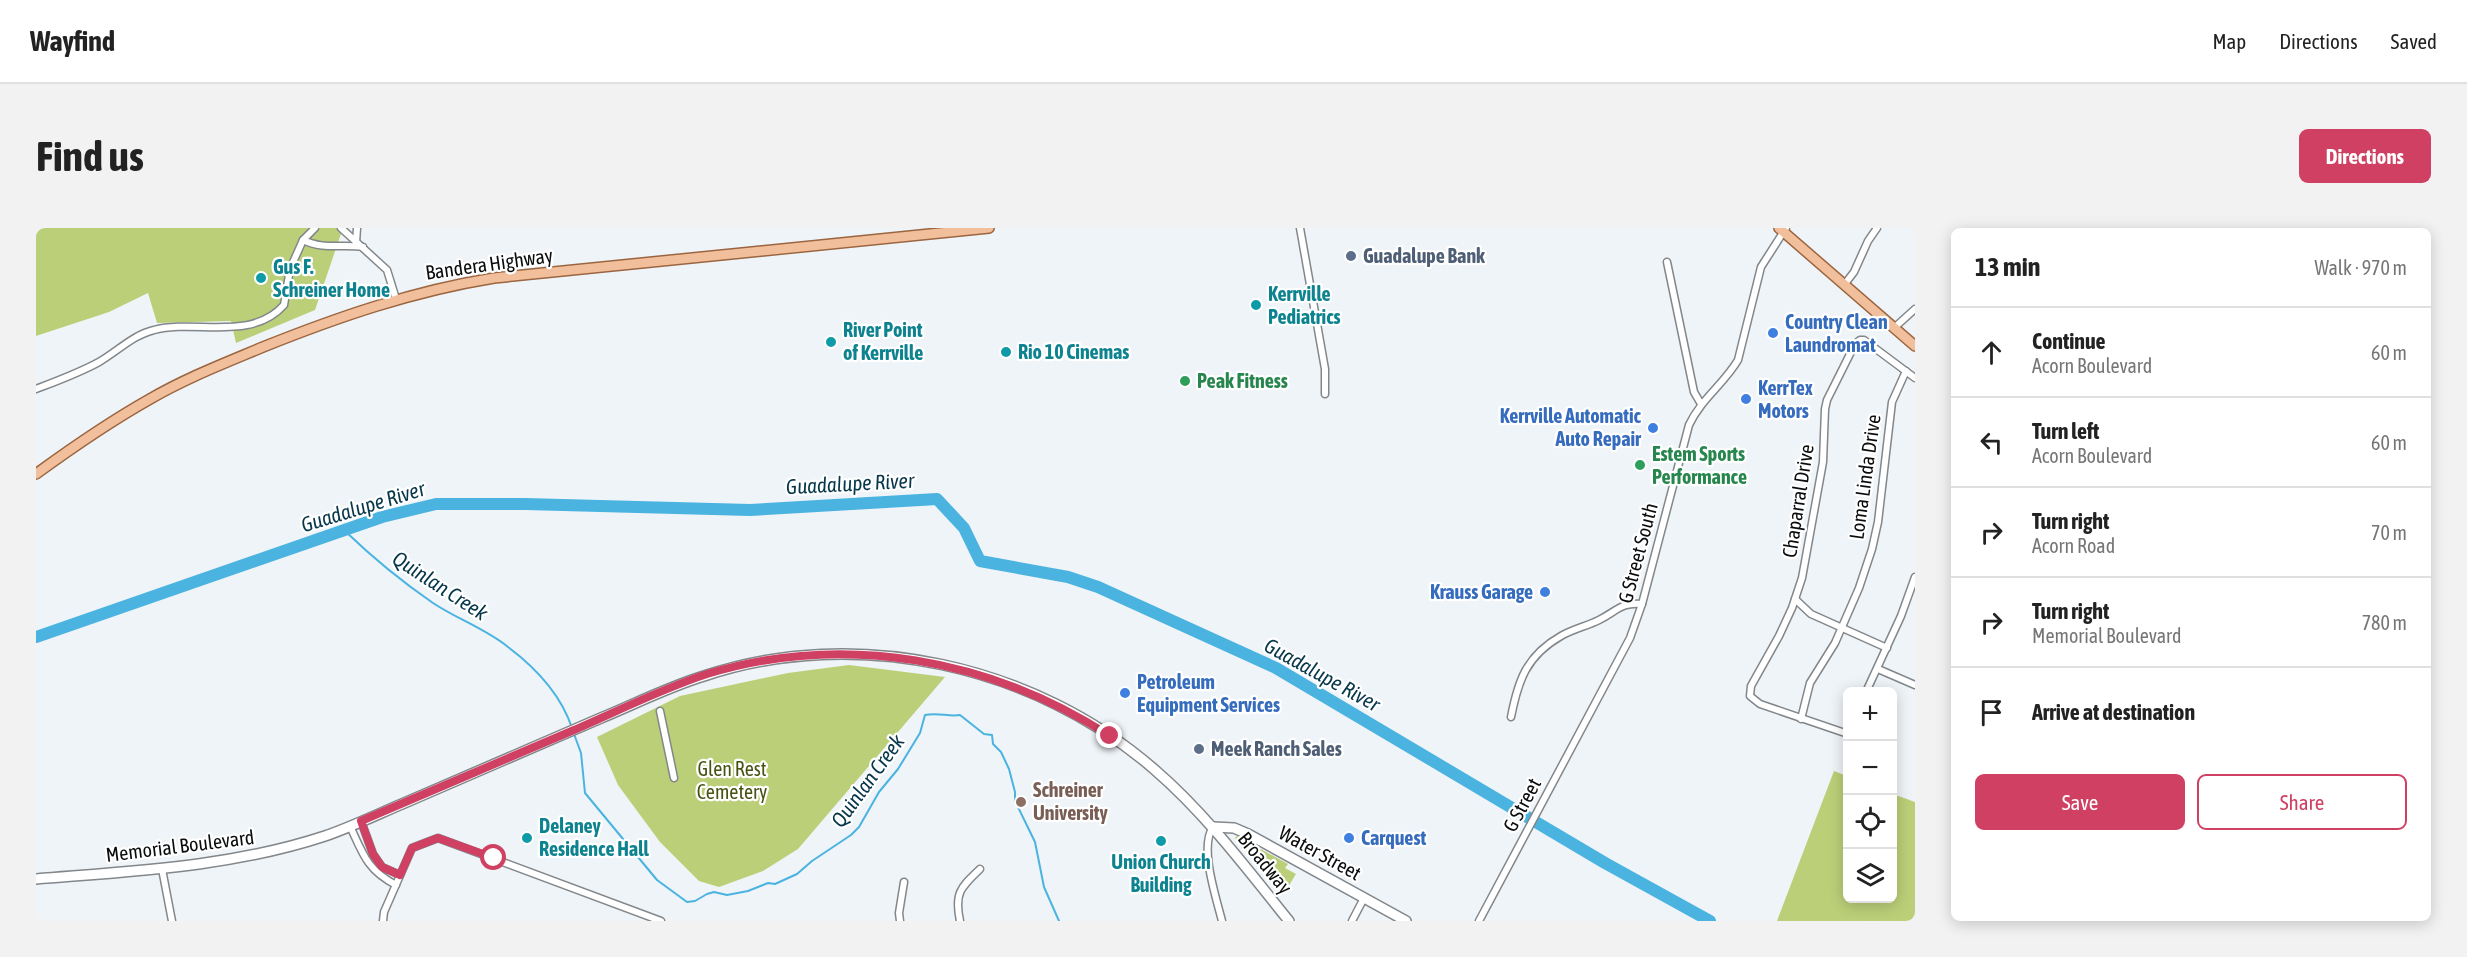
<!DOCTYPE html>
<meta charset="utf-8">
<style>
body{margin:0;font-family:"Asap Condensed",sans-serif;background:#f2f2f2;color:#222}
.controls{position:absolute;right:18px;bottom:18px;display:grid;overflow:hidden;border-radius:9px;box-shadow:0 3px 15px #0003}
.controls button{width:54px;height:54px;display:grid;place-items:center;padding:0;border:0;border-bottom:2px solid #e0e0e0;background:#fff;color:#222;font:30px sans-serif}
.stop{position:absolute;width:18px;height:18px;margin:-14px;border:4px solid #cf4062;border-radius:50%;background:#fff}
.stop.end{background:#cf4062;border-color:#fff;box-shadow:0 2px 6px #0008}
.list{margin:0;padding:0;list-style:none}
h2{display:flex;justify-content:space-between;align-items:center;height:78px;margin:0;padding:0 24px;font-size:26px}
h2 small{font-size:20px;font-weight:400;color:#767676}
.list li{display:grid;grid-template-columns:39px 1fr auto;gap:18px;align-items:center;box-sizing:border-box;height:90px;padding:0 24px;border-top:2px solid #e0e0e0}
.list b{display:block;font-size:22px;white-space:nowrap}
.list p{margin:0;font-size:20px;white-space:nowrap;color:#767676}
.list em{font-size:20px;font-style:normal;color:#767676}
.actions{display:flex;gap:12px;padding:18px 24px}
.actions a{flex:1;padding:14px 0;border:2px solid #cf4062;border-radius:9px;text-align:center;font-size:21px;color:#cf4062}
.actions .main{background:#cf4062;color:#fff}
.icon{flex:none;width:33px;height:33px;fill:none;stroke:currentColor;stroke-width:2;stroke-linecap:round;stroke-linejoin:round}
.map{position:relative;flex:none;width:1879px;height:693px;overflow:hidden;border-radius:9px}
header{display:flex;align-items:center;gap:36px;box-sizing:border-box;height:84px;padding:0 30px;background:#fff;border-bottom:2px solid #e0e0e0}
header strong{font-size:28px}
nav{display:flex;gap:33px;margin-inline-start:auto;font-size:21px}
.intro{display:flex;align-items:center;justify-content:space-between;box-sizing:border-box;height:144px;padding:0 36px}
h1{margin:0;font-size:42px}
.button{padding:15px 27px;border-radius:9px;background:#cf4062;color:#fff;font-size:21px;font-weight:700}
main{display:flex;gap:36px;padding:0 36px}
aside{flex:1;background:#fff;border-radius:9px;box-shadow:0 3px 15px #0003}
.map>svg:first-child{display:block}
.green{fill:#bbcf78}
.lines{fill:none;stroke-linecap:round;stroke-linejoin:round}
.stream{stroke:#4ab3e0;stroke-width:2}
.river{stroke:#4ab3e0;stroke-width:12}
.street-casing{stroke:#82878b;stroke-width:9}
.secondary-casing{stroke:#82878b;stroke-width:12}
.primary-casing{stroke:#9b653f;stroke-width:12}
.street{stroke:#fff;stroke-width:6}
.secondary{stroke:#fff;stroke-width:9}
.primary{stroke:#f2bf9c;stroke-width:9}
.route{stroke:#cf4062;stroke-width:8}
.service-dot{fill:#5c6f8a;stroke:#fff;stroke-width:2}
.culture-dot{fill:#0f9aa8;stroke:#fff;stroke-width:2}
.shop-dot{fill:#3f7fe0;stroke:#fff;stroke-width:2}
.leisure-dot{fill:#2e9e5b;stroke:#fff;stroke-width:2}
.education-dot{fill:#8d6e63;stroke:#fff;stroke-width:2}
.labels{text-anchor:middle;stroke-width:4.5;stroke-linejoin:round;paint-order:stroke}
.service-label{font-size:20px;font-weight:bold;fill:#4e5e75;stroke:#fff;text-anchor:start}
.street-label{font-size:20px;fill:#0a0c0d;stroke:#fff}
.culture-label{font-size:20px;font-weight:bold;fill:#0d838f;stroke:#fff;text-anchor:start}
.shop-label{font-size:20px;font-weight:bold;fill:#366cbe;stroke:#fff;text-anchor:start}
.leisure-label{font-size:20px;font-weight:bold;fill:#27864d;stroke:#fff;text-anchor:start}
.park-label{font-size:20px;fill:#465212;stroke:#fff}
.education-label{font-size:20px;font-weight:bold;fill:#785e54;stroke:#fff;text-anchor:start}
.water-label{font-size:21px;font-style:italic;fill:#07374a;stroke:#fff}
</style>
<header>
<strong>Wayfind</strong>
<nav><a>Map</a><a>Directions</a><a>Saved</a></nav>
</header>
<div class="intro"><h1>Find us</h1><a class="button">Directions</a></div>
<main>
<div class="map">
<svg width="1879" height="693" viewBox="0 0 1879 693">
<rect width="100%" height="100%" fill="#eff4f8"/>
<g class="green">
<polygon points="0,0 307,0 279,82 200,115 195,93 121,95 112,65 73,84 0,108"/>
<polygon points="813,437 909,449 762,621 727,643 683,659 663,653 624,614 582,557 561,509 644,468 752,445"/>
<polygon points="1798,543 1811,548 1812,670 1856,670 1857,566 1879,574 1879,693 1741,693"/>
<polygon points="1201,608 1252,636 1249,640 1260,646 1247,667 1199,610"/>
</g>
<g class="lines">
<g class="stream">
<path d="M309,303c28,27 56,50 88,72 24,16 53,26 75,44 28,21 53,48 64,81"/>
<path d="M538,506l7,19 4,40 72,87 30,22 8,-1 12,-7 7,-2 13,3 21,-4 20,-8 7,1 22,-10 15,-13 39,-26 8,-8 20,-35 19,-23 22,-36 5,-18c13,-3 23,2 35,0l24,19 8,1 1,9 8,8 8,17 6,23v9l20,41 9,45 15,34"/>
</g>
<polyline class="river" points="0,409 346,289 400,276 489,276 714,282 901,271 928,300 944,333 1032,349 1062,359 1240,440 1569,635 1674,693"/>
<g class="street-casing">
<g id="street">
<polyline points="305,0 351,42 360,71"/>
<polyline points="1264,0 1289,141 1289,166"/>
<path d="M267,12c20,10 39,4 60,7"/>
<polyline points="320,15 321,0"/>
<polyline points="1631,34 1658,164 1665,176"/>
<polyline points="1808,57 1818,44 1832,13 1841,0"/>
<polyline points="1858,100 1879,81"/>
<path d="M0,161c21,-8 43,-16 63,-27 19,-11 34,-27 55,-32 42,-11 97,12 130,-25l6,-36 13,-29 12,-12"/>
<polyline points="1759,371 1775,386 1851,420"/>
<polyline points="1842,441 1879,457"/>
<polyline points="1830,464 1865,388 1879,349"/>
<polyline points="624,483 638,550"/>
<path d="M1475,489c7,-36 15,-61 50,-81 12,-7 26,-10 38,-16 18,-9 22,-18 43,-16"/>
<polyline points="1765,491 1774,455 1799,415 1823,360 1836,321 1842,294 1856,174 1870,143"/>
<polyline points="1812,506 1724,476 1714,468 1715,458 1743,408 1756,380 1766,350 1787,234 1789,181 1791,172 1819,116 1824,112 1828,112 1879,150"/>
<polyline points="325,593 337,626 346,639 364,647"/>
<path d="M314,598c13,28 17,44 46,59"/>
<path d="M1177,599c-14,20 3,70 9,94"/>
<polyline points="126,641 136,693"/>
<polyline points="347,693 348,684 376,620 402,610 625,693"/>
<polyline points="864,693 863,685 868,654"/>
<path d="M924,693c-6,-28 1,-34 20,-52"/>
<polyline points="1316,693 1328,670"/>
<path d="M1443,693l151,-283 12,-34 47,-179c12,-26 35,-41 49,-65l23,-93 25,-39"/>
</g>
</g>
<g class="secondary-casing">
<g id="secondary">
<polyline points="1177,599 1198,600 1212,606 1370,693"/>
<path d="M0,651c98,-8 195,-12 289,-43 26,-9 51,-21 77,-32 66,-28 132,-57 199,-86 34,-14 67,-31 103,-42 152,-51 331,-11 451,94 51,44 92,99 134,151"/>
</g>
</g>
<g class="primary-casing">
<g id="primary">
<polyline points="1743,0 1879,118"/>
<path d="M0,246c37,-27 75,-53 114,-75 36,-21 75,-36 113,-52 75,-30 150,-56 231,-69l495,-50"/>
</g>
</g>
<use href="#street" class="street"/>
<use href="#secondary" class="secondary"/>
<use href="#primary" class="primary"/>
</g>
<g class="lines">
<path class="route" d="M458,630l-56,-20 -26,10 -12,27 -18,-8 -9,-13 -12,-33c71,-30 142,-61 213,-91 44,-19 87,-41 133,-56 138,-42 284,-15 403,62"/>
</g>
<g class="service-dot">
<circle cx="1315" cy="28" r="6"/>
<circle cx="1163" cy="521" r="6"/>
</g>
<g class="culture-dot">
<circle cx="225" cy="50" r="6"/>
<circle cx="1220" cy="77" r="6"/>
<circle cx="795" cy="114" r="6"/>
<circle cx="970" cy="124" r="6"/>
<circle cx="491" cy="610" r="6"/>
<circle cx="1125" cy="613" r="6"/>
</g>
<g class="shop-dot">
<circle cx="1737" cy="105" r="6"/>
<circle cx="1710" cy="171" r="6"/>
<circle cx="1617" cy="200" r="6"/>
<circle cx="1509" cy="364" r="6"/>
<circle cx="1089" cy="465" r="6"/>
<circle cx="1313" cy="610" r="6"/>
</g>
<g class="leisure-dot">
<circle cx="1149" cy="153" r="6"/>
<circle cx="1604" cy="237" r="6"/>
</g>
<circle class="education-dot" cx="985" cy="574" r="6"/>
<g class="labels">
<g class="service-label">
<text x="1327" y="35">Guadalupe Bank</text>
<text x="1175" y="528">Meek Ranch Sales</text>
</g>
<g class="street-label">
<text transform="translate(453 36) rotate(-8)" y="7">Bandera Highway</text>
<text transform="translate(1829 249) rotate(-82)" y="7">Loma Linda Drive</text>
<text transform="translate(1762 273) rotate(-81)" y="7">Chaparral Drive</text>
<text transform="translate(1602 325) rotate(-75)" y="7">G Street South</text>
<text transform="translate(1486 577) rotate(-62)" y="7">G Street</text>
<text transform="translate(144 618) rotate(-7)" y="7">Memorial Boulevard</text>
<text transform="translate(1284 625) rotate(29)" y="7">Water Street</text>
<text transform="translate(1229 635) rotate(51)" y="7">Broadway</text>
</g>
<g class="culture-label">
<text x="237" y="46">Gus F.<tspan x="237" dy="23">Schreiner Home</tspan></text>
<text x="1232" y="73">Kerrville<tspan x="1232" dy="23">Pediatrics</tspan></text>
<text x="807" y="109">River Point<tspan x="807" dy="23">of Kerrville</tspan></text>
<text x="982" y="131">Rio 10 Cinemas</text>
<text x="503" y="605">Delaney<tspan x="503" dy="23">Residence Hall</tspan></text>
<text x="1125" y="641" text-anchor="middle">Union Church<tspan x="1125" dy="23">Building</tspan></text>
</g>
<g class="shop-label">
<text x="1749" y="101">Country Clean<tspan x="1749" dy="23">Laundromat</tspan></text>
<text x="1722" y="167">KerrTex<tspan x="1722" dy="23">Motors</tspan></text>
<text x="1605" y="195" text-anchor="end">Kerrville Automatic<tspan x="1605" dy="23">Auto Repair</tspan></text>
<text x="1497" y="371" text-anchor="end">Krauss Garage</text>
<text x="1101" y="461">Petroleum<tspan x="1101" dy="23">Equipment Services</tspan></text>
<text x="1325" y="617">Carquest</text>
</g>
<g class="leisure-label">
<text x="1161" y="160">Peak Fitness</text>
<text x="1616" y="233">Estem Sports<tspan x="1616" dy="23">Performance</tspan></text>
</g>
<g class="park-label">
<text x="696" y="548">Glen Rest<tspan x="696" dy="23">Cemetery</tspan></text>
</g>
<g class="education-label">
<text x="997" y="569">Schreiner<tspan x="997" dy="23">University</tspan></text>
</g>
<g class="water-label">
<text transform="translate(814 256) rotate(-3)" y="7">Guadalupe River</text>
<text transform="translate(327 279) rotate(-17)" y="7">Guadalupe River</text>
<text transform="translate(404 358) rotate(33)" y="7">Quinlan Creek</text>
<text transform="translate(1286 447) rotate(29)" y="7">Guadalupe River</text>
<text transform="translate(832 553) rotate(-54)" y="7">Quinlan Creek</text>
</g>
</g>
</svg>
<div class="controls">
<button>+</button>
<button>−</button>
<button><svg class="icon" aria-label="locate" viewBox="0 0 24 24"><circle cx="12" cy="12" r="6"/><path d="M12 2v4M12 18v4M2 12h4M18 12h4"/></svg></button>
<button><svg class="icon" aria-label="layers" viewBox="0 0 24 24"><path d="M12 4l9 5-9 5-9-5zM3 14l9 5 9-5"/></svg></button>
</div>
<div class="stop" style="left:458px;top:630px"></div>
<div class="stop end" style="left:1074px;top:508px"></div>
</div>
<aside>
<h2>13 min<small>Walk · 970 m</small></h2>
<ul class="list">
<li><svg class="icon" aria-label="ahead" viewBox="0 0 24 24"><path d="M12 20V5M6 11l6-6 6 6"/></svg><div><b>Continue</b><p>Acorn Boulevard</p></div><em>60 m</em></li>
<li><svg class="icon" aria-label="left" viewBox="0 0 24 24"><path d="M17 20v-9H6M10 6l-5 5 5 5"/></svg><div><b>Turn left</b><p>Acorn Boulevard</p></div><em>60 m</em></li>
<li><svg class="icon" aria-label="right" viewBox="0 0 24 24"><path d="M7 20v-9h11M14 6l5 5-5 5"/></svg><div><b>Turn right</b><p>Acorn Road</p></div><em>70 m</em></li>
<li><svg class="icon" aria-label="right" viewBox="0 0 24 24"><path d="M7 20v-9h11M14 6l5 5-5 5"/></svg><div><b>Turn right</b><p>Memorial Boulevard</p></div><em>780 m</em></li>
<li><svg class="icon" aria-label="arrive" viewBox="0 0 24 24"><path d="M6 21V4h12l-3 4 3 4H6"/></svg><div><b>Arrive at destination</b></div></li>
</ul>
<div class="actions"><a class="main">Save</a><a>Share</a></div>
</aside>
</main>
